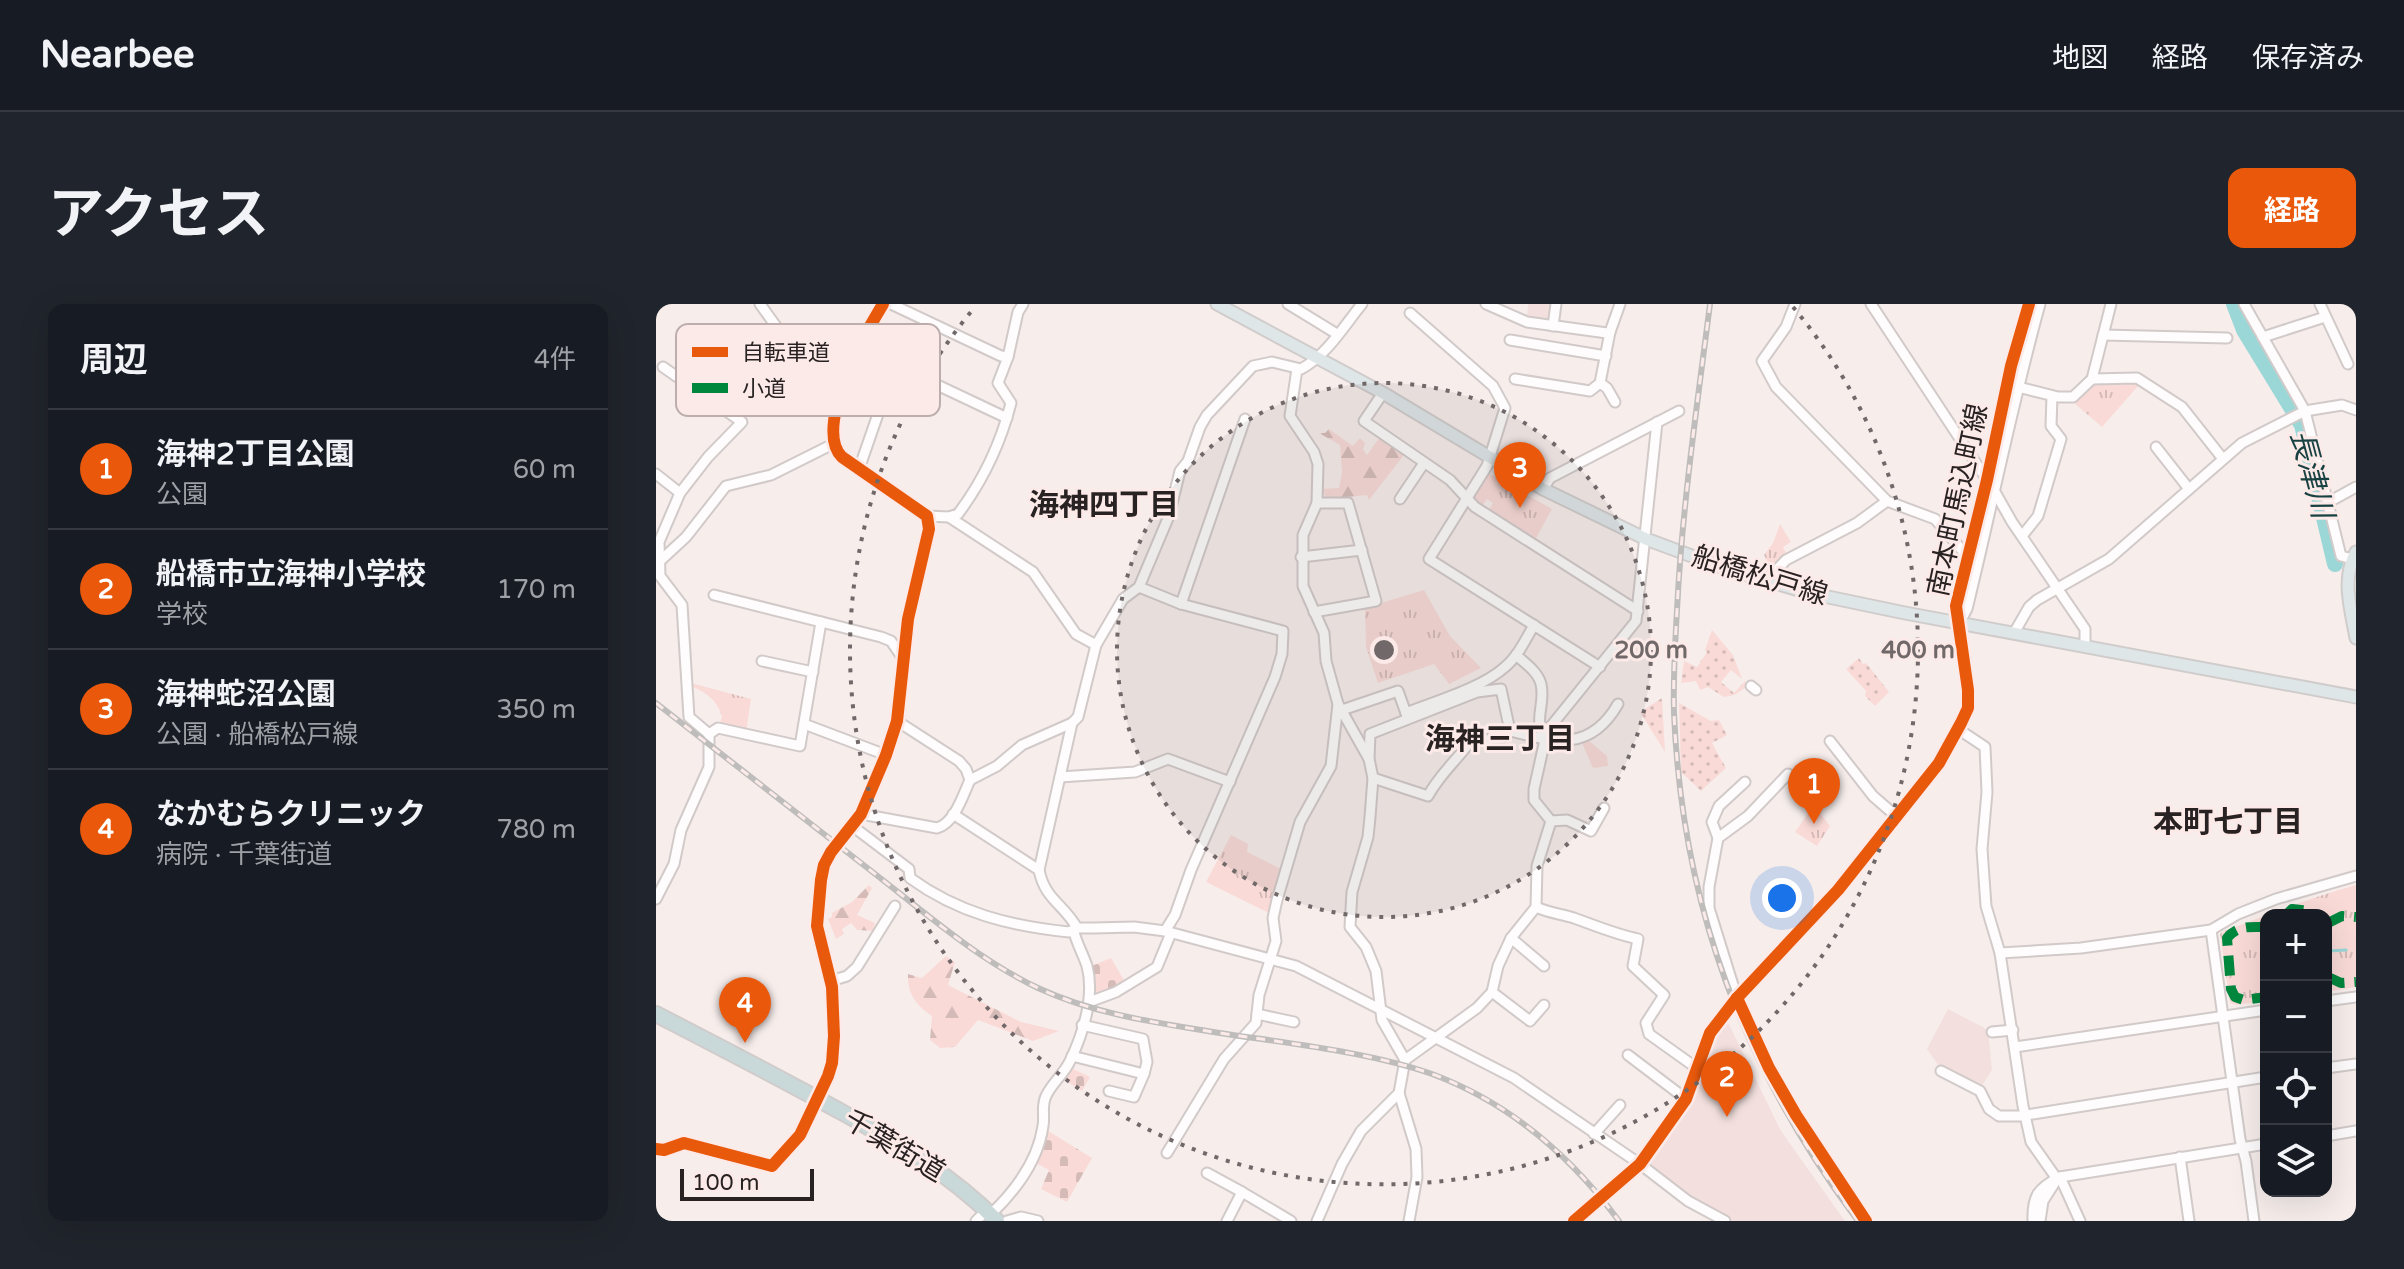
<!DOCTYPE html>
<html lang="ja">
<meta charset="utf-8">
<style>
body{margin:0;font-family:"Varela Round","Noto Sans JP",sans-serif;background:#20242c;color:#f1f3f6}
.controls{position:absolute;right:24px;bottom:24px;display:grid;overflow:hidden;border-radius:16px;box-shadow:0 8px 32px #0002}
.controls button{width:72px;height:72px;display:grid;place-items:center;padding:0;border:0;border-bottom:2px solid #363941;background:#171b24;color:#f1f3f6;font:40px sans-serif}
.scale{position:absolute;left:24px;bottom:20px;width:134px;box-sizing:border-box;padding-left:8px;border:4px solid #292222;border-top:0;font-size:22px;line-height:28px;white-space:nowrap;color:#292222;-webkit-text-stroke:6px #fceae8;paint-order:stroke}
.you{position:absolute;left:1126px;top:594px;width:28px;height:28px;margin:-20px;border:6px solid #fff;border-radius:50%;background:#1a73e8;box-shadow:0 0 0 12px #1a73e833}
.badge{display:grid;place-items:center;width:52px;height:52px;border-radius:50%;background:#ea580c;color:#fff;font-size:26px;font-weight:700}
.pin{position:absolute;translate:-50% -66px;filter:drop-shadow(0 2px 4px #0008)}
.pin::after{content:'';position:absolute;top:42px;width:28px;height:24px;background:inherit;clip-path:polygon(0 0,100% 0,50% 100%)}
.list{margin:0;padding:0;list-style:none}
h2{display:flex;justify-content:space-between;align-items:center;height:104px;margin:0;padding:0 32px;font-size:34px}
h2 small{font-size:26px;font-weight:400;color:#9ea1a6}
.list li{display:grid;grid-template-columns:52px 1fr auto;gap:24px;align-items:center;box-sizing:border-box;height:120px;padding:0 32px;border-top:2px solid #363941}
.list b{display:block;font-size:30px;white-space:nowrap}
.list p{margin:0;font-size:26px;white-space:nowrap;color:#9ea1a6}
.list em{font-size:26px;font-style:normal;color:#9ea1a6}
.icon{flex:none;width:44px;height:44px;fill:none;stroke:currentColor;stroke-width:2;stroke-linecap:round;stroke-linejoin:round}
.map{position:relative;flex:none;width:1700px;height:917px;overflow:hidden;border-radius:16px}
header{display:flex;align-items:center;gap:48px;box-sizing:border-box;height:112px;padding:0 40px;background:#171b24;border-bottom:2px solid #363941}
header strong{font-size:38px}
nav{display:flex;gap:44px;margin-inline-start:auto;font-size:28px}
.intro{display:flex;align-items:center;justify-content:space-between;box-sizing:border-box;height:192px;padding:0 48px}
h1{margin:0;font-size:56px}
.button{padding:20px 36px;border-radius:16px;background:#ea580c;color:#fff;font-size:28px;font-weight:700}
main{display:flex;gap:48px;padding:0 48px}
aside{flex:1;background:#171b24;border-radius:16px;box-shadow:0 8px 32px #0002}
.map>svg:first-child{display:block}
.built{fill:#f3e0de}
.grass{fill:url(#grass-dots)}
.forest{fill:url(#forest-firs)}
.cemetery{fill:url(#cemetery-stones)}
.park{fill:url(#park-tufts)}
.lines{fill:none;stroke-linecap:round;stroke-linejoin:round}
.stream{stroke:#9bd7d7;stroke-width:3}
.river{stroke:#9bd7d7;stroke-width:16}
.minor-casing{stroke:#d1cac9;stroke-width:13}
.major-casing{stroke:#d1cccc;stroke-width:15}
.highway-casing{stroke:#d1cccc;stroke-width:18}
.minor{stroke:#fefcfc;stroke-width:9}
.major{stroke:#dee6e7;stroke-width:11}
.highway{stroke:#c9d8d8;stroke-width:14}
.rail-casing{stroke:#bfbdbc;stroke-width:6}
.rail{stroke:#fceae8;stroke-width:3;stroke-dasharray:9;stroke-linecap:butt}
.quiet{stroke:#00873e;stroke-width:10;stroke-dasharray:20 10;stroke-linecap:butt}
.cycleway-casing{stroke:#fceae8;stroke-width:17}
.cycleway{stroke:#e8590c;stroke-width:12}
.ring{fill:none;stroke:#716969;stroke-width:4;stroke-dasharray:4 8}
.labels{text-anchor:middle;stroke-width:6;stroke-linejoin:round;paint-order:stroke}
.street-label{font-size:28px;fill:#292222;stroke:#fceae8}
.water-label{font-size:30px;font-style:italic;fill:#184142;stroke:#fceae8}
.neighbourhood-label{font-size:30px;font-weight:bold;fill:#292222;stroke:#fceae8}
.key{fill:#fceae8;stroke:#bdaead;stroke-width:2}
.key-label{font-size:22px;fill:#292222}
.centre{fill:#716969;stroke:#fceae8;stroke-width:4}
.ring-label{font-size:24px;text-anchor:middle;font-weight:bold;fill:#716969;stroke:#fceae8;stroke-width:6;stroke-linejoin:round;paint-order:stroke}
</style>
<header>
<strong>Nearbee</strong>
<nav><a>地図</a><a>経路</a><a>保存済み</a></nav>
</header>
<div class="intro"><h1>アクセス</h1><a class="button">経路</a></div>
<main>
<aside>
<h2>周辺<small>4件</small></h2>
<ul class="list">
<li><span class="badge">1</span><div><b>海神2丁目公園</b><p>公園</p></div><em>60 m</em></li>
<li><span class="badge">2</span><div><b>船橋市立海神小学校</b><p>学校</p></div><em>170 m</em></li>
<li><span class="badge">3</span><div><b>海神蛇沼公園</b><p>公園 · 船橋松戸線</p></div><em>350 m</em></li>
<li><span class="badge">4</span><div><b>なかむらクリニック</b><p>病院 · 千葉街道</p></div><em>780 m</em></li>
</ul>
</aside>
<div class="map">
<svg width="1700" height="917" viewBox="0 0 1700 917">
<defs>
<pattern id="grass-dots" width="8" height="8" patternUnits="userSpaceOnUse" patternTransform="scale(2)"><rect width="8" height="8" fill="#f9dad7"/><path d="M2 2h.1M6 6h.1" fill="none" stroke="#d5bbb8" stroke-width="1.8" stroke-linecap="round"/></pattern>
<pattern id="forest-firs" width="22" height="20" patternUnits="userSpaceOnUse" patternTransform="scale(2)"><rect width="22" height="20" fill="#f9dad7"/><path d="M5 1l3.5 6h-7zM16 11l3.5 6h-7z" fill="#d5bbb8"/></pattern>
<pattern id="cemetery-stones" width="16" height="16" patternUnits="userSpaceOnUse" patternTransform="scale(2)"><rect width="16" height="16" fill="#f9dad7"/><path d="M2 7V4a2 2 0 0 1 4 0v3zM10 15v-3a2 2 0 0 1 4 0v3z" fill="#d5bbb8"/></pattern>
<pattern id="park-tufts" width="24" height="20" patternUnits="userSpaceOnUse" patternTransform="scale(2)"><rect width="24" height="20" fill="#f9dad7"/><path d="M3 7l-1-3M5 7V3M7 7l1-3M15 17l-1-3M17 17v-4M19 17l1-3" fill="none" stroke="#d5bbb8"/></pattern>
</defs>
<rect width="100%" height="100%" fill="#f7eeec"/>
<g class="built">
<polygon points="872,0 896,0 895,12 888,17 871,14"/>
<polygon points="1292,705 1327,723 1335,730 1333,735 1336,766 1324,785 1285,765 1271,745"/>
<polygon points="1070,714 1125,827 1189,917 1077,917 1045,902 991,862 990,858 1033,799 1047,767 1060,727"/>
</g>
<g class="grass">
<polygon points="1056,326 1077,351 1086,375 1075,366 1065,378 1078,389 1089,377 1089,384 1078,391 1068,393 1052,383 1044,386 1040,377 1025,379 1028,357 1041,363 1051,348 1049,346"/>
<polygon points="1203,354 1207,360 1210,359 1233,388 1219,402 1209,392 1210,387 1190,365"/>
<polygon points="1006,394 1009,448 984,408"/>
<polygon points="1023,399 1055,417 1063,416 1071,431 1056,439 1070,464 1045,487 1025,468"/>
</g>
<g class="forest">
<polygon points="673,125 697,142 704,134 709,139 707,145 711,151 724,133 748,151 713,196 711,191 671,195 665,185 683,184 686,168 684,141 663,129 669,129"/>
<polygon points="213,581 216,584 201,611 219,619 217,627 201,626 195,619 186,625 188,630 180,635 172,615 176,613 176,609 196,598"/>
<path d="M290,652l9,6 -7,23 73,37 38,9 -26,10 -55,-21 -23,27 -15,1 -10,-8 2,-24c-15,-10 -25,-22 -24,-42l14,4z"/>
</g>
<g class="cemetery">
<polygon points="455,654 469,678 436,695 433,663"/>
<polygon points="415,764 434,773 426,787 408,776"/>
<polygon points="389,825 436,854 411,898 385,885 393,866 378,858"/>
</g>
<g class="park">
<polygon points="1438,77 1478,77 1483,81 1446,123 1417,98"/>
<polygon points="832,169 896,205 879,236 833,206 837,199 831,195 826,202 819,198 817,193"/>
<polygon points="1124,220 1135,238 1127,243 1131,251 1114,263 1108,251 1117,239"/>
<polygon points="768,286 794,332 825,364 793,380 778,360 722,379 710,343 709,304"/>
<path d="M35,379l60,16 -5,33 -27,-7 3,-8c-4,-16 -16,-25 -31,-31z"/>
<polygon points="932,436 951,452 952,462 937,464 926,439"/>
<polygon points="1158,501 1174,522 1161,542 1139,528"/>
<polygon points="575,531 592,540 591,548 627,566 616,593 613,609 550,578"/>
<path d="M1700,581v102l-30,5v-77h-60v86l-31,4 -5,-2 -10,-69 2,-2c45,-17 88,-34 134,-47z"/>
</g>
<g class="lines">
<polyline class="stream" points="1672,647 1690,646"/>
<polyline class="river" points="1578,0 1588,26 1646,121 1679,260"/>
<g class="minor-casing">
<g id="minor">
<polyline points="104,0 122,25 146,41 187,85"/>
<polyline points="235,0 345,52 352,53"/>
<polyline points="632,0 681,30"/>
<polyline points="830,0 871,18 951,29 954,28 964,0"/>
<polyline points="1139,0 1130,23 1106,57 1120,83 1231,197 1279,215 1312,253"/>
<polyline points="1215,0 1339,188 1356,218 1429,325 1429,343"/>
<polyline points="1588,0 1649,107 1685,252 1700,256"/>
<polyline points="1664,0 1692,60"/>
<polyline points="754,9 837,82 849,104 831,162 773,255 944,363"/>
<polyline points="897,22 900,0"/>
<polyline points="1447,31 1571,34"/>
<polyline points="1607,33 1669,13"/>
<polyline points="854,36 950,52"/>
<polyline points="219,52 239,61"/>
<polyline points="641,65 634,112 658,148 662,160 661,199 647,231 647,282 668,329 670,357 682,400 713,455"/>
<polyline points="859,75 934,87 944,79 954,28"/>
<polyline points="1436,75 1481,74 1526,103 1567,155"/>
<polyline points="944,79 951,84 959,98"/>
<polyline points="1358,82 1402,93 1417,93 1436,75 1455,0"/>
<polyline points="727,89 708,117 794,176 819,203 982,307"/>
<polyline points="1500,143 1533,185"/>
<polyline points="203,165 239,61 351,114"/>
<polyline points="0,170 24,189"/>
<polyline points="887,185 894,174 1023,107"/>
<polyline points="744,195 768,159"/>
<polyline points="1671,199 1700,183"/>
<path d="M271,212l22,1 9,-3c24,-32 43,-72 53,-111l-13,-20 10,-26 10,-45 5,-8"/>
<polyline points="293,213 377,268 420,330 440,341"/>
<polyline points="1366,232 1382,212 1405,135 1395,122 1396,92"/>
<polyline points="645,253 706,246"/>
<polyline points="4,257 30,233 70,182 115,171 177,140"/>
<polyline points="1110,277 1130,256 1201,219 1231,197"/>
<polyline points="483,283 525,300 627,327 626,350 619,373 535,566 519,611 509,627"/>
<polyline points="58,291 225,333 235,337 248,356"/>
<polyline points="525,300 589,115"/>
<polyline points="658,308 720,297 692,199 661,199"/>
<path d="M1303,320l8,-15c25,-102 45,-204 73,-305"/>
<polyline points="1358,329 1373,303 1381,296 1453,255 1586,139 1649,107 1686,101 1700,106"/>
<path d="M860,351c9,8 22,17 25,29 5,22 -9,34 5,56"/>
<polyline points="106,357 157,368"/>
<polyline points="1095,382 1100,386"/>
<polyline points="686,406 742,387 751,412"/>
<path d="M750,409c30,-12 76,-25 99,-46 13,-11 21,-28 29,-42"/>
<polyline points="148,420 230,451"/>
<polyline points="1302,425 1329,443 1331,488 1326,545 1330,602 1344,649 1367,802 1375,838 1401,875"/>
<polyline points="53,430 62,424 144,442 165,318"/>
<polyline points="1174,437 1217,492 1240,512"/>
<polyline points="404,473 479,468 512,455 574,478"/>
<path d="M717,474l55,18c11,-21 28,-35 42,-54l32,-4 8,-7c47,12 81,20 108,-27"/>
<polyline points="314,476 341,462 366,441 416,419"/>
<polyline points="1089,478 1063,502 1056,518 1062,534 1053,583 1053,604 1081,694 1113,764 1140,811 1210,917"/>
<path d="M205,510l76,14c18,-5 26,-33 33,-48l-4,-11 -7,-8 -62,-40"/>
<polyline points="297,510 383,566"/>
<polyline points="895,517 911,516 935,527 948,504"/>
<path d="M195,521l58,44 1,9c48,35 100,48 159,54l8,-4h17l40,-1 31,4 131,35 218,112 126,86 48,37 37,20"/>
<polyline points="1062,534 1092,512 1132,470"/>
<polyline points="0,595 18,560 25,526 53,463 53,430 33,413 26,301 4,272 3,238 24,189 52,153 86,118 7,63"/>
<path d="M880,603c13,6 25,7 38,11 22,8 41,16 64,21l-5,27 31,29 -18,28 3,11 49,35"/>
<path d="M421,624c-13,-24 -32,-28 -38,-58l33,-147 6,-6 18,-72 27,-46 16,-12 30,-71 11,-45 8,-10 12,-34 7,-12 46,-49 19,-4 29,7c26,-14 43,-43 61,-65"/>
<polyline points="1555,626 1584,835 1590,857 1598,917"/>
<polyline points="855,634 888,662"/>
<polyline points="1344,649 1425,644 1555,626 1582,610 1620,595 1700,572"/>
<polyline points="175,677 191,672 201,663 239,602"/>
<polyline points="836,688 874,717 888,701"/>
<polyline points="1670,697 1700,693"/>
<polyline points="433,698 460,688 501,663 515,629"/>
<polyline points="601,710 638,718"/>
<polyline points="1336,728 1357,726"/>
<polyline points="1359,743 1610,706"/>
<polyline points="972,751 1030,795"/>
<polyline points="416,752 488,770 491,758 487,735 426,721"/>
<polyline points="749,756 821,704 836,688 842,662 855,634 880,603 881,562 895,517 878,496 878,485 891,427 980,317 1001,118"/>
<polyline points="1670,764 1700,760"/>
<polyline points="1285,767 1324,787 1333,805 1343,812 1364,812 1610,773"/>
<polyline points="453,787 478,793 488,770"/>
<polyline points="743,789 760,845 761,873 753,917"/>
<polyline points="938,830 964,801"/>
<polyline points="1670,832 1700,827"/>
<path d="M0,845l8,1 20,-7 88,23 28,-31 28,-59 4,-13 2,-27 -2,-49 -15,-61 4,-46 3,-15 7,-13 30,-38 25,-59 11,-34 11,-102 21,-90 -2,-13 -85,-59c-29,-29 23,-124 41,-153"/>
<polyline points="511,849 568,755 600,719 603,691 620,637 617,614 621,596 644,518 675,462 682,400"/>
<polyline points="1524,853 1533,917"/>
<polyline points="551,869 586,888"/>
<polyline points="1404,873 1424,917"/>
<path d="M335,910c24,-23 47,-53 52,-88 2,-10 -2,-20 3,-30 6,-13 18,-22 24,-35 13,-27 25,-65 17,-95 -4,-12 -10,-22 -13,-34"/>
<polyline points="320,917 331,906"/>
<polyline points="351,917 365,913 382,917"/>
<polyline points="571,917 586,888 635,917"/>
<polyline points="661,917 686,860 705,827 743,789 749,756 726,716 720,667 710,643 694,623 696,588 712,533 714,513 717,474 713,455 714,430 821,388 845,385 854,427"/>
<polyline points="918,917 984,860 1030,795 1054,729 1081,694 1182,586 1283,459 1305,419 1312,404 1312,386 1300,302 1331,176 1355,62 1373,0"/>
<path d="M1377,917c-1,-25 5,-33 27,-44l206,-33"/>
<polyline points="1384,917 1387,897 1401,875"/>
</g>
</g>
<g class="major-casing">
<g id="major">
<polyline points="561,0 727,89 887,185 990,235 1068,264 1153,289 1249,309 1700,393"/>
<path d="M1700,248c-15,27 -5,58 0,86"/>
</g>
</g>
<g class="highway-casing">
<path id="highway" d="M0,710c64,33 128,66 191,101 54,31 106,61 150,106"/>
</g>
<use href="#minor" class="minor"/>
<use href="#major" class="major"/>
<use href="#highway" class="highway"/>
<g class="rail-casing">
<g id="rail">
<path d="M1054,0c-13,102 -28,204 -33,306 -2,34 -4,69 -3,103 8,193 69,354 184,508"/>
<path d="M0,399c71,56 143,111 214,167 53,41 107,89 168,118 52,24 107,33 163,42 72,12 163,20 231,44 78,29 138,81 187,147"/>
</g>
</g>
<use href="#rail" class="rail"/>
<g class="quiet">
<polyline points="1630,611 1636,605 1655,607 1658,611"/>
<polyline points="1670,620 1686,612 1700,613"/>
<path d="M1610,623c-16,0 -28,-2 -39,11l4,51 4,8 9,3 22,-3"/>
<polyline points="1670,672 1685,679 1700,678"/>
</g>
<g class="cycleway-casing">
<g id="cycleway">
<polyline points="1081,694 1113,764 1140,811 1210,917"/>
<path d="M0,845l8,1 20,-7 88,23 28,-31 28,-59 4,-13 2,-27 -2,-49 -15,-61 4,-46 3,-15 7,-13 30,-38 25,-59 11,-34 11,-102 21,-90 -2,-13 -85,-59c-29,-29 23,-124 41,-153"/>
<polyline points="918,917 984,860 1030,795 1054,729 1081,694 1182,586 1283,459 1305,419 1312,404 1312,386 1300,302 1331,176 1355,62 1373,0"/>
</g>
</g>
<use href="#cycleway" class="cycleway"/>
</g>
<circle cx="728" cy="346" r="267" fill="#716969" fill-opacity=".12"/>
<g class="ring">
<circle cx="728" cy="346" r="267"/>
<path d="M1137 3A534 534 0 1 1 319 3"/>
</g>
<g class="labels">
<g class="street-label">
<text transform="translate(1301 196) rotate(-78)" y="10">南本町馬込町線</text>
<text transform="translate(1104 271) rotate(17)" y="10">船橋松戸線</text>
<text transform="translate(239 841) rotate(31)" y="10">千葉街道</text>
</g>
<g class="water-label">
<text transform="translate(1656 170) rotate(75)" y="10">長津川</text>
</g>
<g class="neighbourhood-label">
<text x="448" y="211">海神四丁目</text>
<text x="844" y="445">海神三丁目</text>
<text x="1572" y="528">本町七丁目</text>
</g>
</g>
<rect x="20" y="20" width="264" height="92" rx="12" class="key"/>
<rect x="36" y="43" width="36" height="10" fill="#e8590c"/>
<rect x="36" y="79" width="36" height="10" fill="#00873e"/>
<g class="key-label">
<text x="86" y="56">自転車道</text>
<text x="86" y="92">小道</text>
</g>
<circle cx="728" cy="346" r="12" class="centre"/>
<g class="ring-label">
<text x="995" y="354">200 m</text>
<text x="1262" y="354">400 m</text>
</g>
</svg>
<div class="controls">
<button>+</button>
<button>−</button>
<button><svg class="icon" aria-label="locate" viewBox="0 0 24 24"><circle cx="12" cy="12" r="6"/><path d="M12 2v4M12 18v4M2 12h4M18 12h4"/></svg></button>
<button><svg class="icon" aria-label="layers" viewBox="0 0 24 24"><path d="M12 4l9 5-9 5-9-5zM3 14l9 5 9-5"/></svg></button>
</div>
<div class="scale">100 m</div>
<div class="you"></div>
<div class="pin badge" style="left:1158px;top:520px">1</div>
<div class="pin badge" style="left:1071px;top:813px">2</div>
<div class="pin badge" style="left:864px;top:204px">3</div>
<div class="pin badge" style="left:89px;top:739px">4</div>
</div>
</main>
